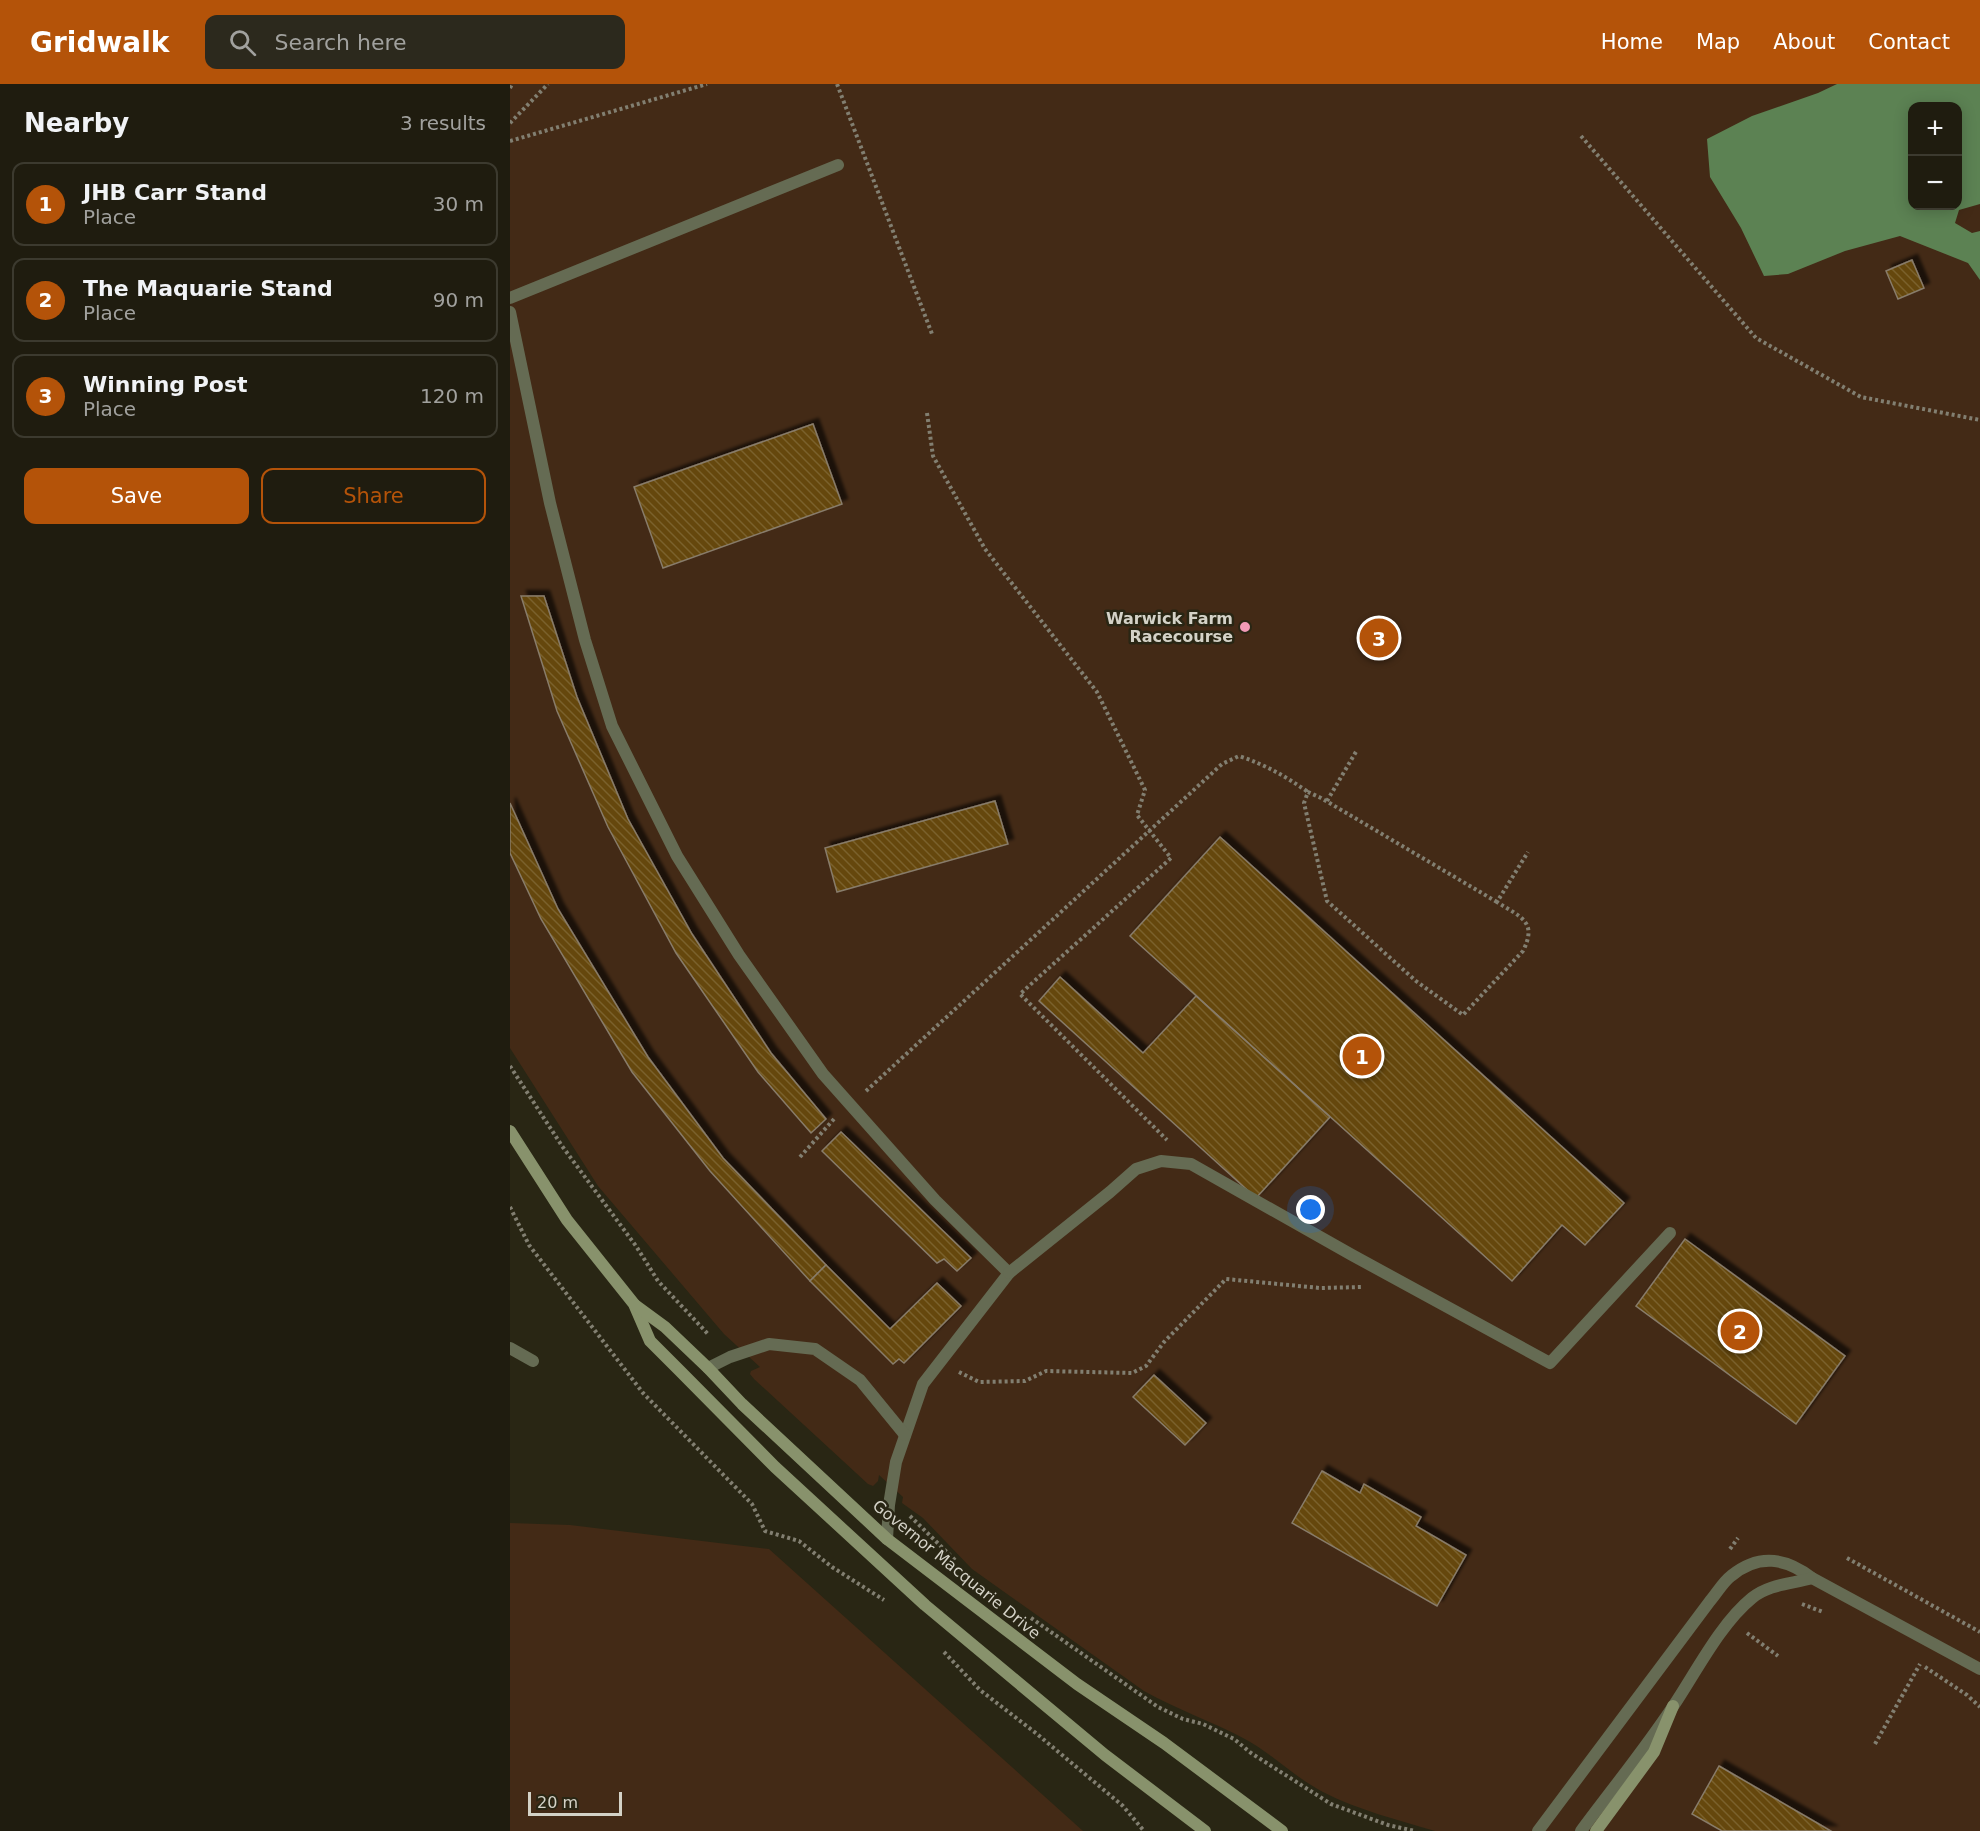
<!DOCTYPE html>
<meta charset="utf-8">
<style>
body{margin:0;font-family:"DejaVu Sans",sans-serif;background:#2c291d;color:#f1f3f6}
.controls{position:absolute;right:18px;top:18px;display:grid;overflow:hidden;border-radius:12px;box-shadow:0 3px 15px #0003}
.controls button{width:54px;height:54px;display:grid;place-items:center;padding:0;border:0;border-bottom:2px solid #3c3a2f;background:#1f1c0f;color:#f1f3f6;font:30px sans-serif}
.scale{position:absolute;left:18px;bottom:15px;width:94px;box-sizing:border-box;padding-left:6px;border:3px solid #d4d2c7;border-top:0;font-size:16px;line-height:21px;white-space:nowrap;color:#d4d2c7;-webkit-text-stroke:4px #292614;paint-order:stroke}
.you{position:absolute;left:801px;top:1126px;width:21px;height:21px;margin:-15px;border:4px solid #fff;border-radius:50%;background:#1a73e8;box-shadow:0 0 0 9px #1a73e833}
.badge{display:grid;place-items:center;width:39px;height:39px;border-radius:50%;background:#b45309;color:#fff;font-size:20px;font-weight:700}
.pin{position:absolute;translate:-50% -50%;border:3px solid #fff;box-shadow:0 2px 6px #0006}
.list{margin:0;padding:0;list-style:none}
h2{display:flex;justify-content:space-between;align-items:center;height:78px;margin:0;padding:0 24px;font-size:26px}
h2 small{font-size:20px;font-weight:400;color:#a1a19e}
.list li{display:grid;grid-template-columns:39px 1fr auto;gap:18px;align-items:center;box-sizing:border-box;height:84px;margin:0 12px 12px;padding:0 12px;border:2px solid #3c3a2f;border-radius:12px}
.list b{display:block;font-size:22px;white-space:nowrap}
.list p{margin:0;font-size:20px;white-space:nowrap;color:#a1a19e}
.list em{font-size:20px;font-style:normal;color:#a1a19e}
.actions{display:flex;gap:12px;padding:18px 24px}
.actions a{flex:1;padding:14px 0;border:2px solid #b45309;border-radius:12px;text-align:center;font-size:21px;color:#b45309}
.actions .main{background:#b45309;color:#fff}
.icon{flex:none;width:33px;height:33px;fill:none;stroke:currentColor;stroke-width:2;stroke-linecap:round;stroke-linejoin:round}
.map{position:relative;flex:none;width:1470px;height:1747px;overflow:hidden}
header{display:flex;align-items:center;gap:36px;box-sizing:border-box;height:84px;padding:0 30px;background:#b45309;color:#fff}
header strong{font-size:28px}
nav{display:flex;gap:33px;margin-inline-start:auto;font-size:21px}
.search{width:420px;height:54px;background:#2c291d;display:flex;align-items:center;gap:15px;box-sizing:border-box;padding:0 21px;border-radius:12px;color:#a1a19e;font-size:22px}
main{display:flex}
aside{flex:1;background:#1f1c0f}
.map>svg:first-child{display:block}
.green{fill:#432a16;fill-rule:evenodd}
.water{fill:#5c8253;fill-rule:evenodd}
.building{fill:url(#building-back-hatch);stroke:#887c6a;stroke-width:1.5;filter:url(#shadow)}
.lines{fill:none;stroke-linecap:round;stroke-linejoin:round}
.path{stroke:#827f71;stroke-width:4;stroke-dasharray:3 3;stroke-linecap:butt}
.lane{stroke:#656b53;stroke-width:12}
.secondary{stroke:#88926c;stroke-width:12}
.poi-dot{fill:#f09ab6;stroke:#292614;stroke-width:2}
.labels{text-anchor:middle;stroke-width:5;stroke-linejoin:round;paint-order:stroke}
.poi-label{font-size:16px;font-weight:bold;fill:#d4d2c7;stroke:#292614;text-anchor:end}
.street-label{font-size:16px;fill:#d4d2c7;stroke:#292614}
</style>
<header>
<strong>Gridwalk</strong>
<div class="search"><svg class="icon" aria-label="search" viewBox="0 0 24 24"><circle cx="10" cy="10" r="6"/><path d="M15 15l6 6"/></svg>Search here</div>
<nav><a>Home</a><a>Map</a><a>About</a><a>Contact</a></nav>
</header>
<main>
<aside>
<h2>Nearby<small>3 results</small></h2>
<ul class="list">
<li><span class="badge">1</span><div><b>JHB Carr Stand</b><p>Place</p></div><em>30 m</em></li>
<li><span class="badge">2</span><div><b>The Maquarie Stand</b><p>Place</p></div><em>90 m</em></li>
<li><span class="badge">3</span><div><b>Winning Post</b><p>Place</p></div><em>120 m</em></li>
</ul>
<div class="actions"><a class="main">Save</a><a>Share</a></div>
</aside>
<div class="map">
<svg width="1470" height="1747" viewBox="0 0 1470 1747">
<defs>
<pattern id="building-back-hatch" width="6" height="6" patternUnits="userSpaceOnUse" patternTransform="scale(1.5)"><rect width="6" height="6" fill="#65470b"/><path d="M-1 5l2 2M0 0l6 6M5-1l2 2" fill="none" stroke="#7a612d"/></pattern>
<filter id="shadow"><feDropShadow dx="5.5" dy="-5.5" stdDeviation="1.5" flood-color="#0009"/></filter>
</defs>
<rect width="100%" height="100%" fill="#292614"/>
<g class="green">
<path d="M0,0h1470v1747h-545c-37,-11 -77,-21 -112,-39 -29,-15 -51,-39 -80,-54 -32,-17 -67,-29 -99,-47l-172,-122 -49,-51 -21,-15 1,-6 -24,-22 -1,6 -5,5 -5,-2 -114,-105 -4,-5 1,-3 9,-4 -36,-33 -126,-148 -88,-138zM1402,22h46v100h-46z"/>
<polygon points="0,1439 60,1441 259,1465 573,1747 0,1747"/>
</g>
<path class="water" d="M1327,0h143v120l-21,6 -4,13 17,10 8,-2v49l-12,-17 -68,-27 -55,15 -57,23 -24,2 -23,-48 -31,-51 -3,-38 45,-23 66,-23zM1402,22h46v100h-46z"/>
<g class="building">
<polygon points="1402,176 1414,204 1388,215 1376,187"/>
<polygon points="303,340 332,420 153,484 124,403"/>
<polygon points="11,512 34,512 67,613 118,735 182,850 261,969 316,1035 301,1049 248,988 166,869 98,743 47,627"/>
<polygon points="485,717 498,760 327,808 315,764"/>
<polygon points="0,719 48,825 138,973 213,1074 316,1181 300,1197 200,1087 122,988 31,835 0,769"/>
<polygon points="710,753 1114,1119 1075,1161 1052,1141 1002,1197 620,852"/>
<polygon points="550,893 633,969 686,912 820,1033 746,1114 529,917"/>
<polygon points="331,1048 461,1174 447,1187 434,1175 427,1179 312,1067"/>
<polygon points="1175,1155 1335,1272 1286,1340 1126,1222"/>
<polygon points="316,1181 380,1245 427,1199 451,1222 394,1279 389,1275 383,1280 300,1197"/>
<polygon points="644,1291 696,1339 675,1361 623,1313"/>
<polygon points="812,1387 850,1409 854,1400 911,1433 906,1442 956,1471 927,1522 782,1439"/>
<polygon points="1209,1682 1321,1747 1212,1747 1182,1730"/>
</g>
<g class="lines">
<g class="path">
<polyline points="327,0 422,250"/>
<polyline points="0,4 2,0"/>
<polyline points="0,39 38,0"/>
<polyline points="1071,52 1246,254 1351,313 1470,336"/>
<polyline points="0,57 197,0"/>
<polyline points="417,329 423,372 475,465 587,608 635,706 627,731 661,774 510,910 657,1056"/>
<polyline points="817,717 847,666"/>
<path d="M987,818l-176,-104 -13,-6 -4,11 23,98 89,80 47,34 60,-64c15,-30 -3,-34 -26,-49l31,-50"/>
<polyline points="0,982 52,1062 126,1162 148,1197 198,1250"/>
<path d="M356,1007l356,-327 17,-8c27,9 46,20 69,36"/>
<polyline points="290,1073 324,1035"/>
<polyline points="0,1123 19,1161 133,1309 242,1420 255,1447 289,1457 322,1483 374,1516"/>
<polyline points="449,1288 469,1298 515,1297 536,1287 622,1289 636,1282 654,1258 716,1195 810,1204 853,1203"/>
<polyline points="400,1432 446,1477"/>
<polyline points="1220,1465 1228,1454"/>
<polyline points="1337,1474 1470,1548"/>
<polyline points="1292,1520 1313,1528"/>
<polyline points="521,1534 648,1623 673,1635 693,1640 724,1655 741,1669 821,1720 878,1741 905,1747"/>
<polyline points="1237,1549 1268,1572"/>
<polyline points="434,1568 470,1606 527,1650 613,1722 634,1747"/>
<polyline points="1415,1583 1457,1611 1470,1623"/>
<polyline points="1365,1660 1410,1580"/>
</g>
<g class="lane">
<polyline points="0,214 328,81"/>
<polyline points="0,228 40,419 75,556 102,642 167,772 229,871 313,990 425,1116 499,1189 413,1300 386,1378 379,1421 377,1455"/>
<polyline points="499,1189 600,1108 626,1085 651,1077 681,1080 842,1171 1040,1279 1160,1149"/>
<polyline points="0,1264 23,1277"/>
<polyline points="198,1284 220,1273 259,1260 305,1265 350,1296 395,1351"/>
<path d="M1028,1747l172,-230c7,-8 13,-19 21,-25 28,-23 55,-18 81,2l168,91"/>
<path d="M1071,1747c31,-42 64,-82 93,-126 22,-33 47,-82 78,-107 17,-14 40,-14 60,-20"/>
</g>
<g class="secondary">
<polyline points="0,1047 57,1136 124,1220 140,1257 170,1287 265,1383 415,1521 595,1671 695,1747"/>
<polyline points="125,1221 155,1243 198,1284 232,1320 377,1455 567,1600 654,1659 772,1747"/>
<polyline points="1086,1747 1144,1668 1163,1622"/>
</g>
</g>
<circle class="poi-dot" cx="735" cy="543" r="6"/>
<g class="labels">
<g class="poi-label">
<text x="723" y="540">Warwick Farm<tspan x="723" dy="18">Racecourse</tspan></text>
</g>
<g class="street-label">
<text transform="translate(447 1485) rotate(39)" y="6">Governor Macquarie Drive</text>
</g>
</g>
</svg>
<div class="controls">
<button>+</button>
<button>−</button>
</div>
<div class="scale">20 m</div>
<div class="you"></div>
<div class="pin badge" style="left:852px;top:972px">1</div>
<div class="pin badge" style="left:1230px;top:1247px">2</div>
<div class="pin badge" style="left:869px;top:554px">3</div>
</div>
</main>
